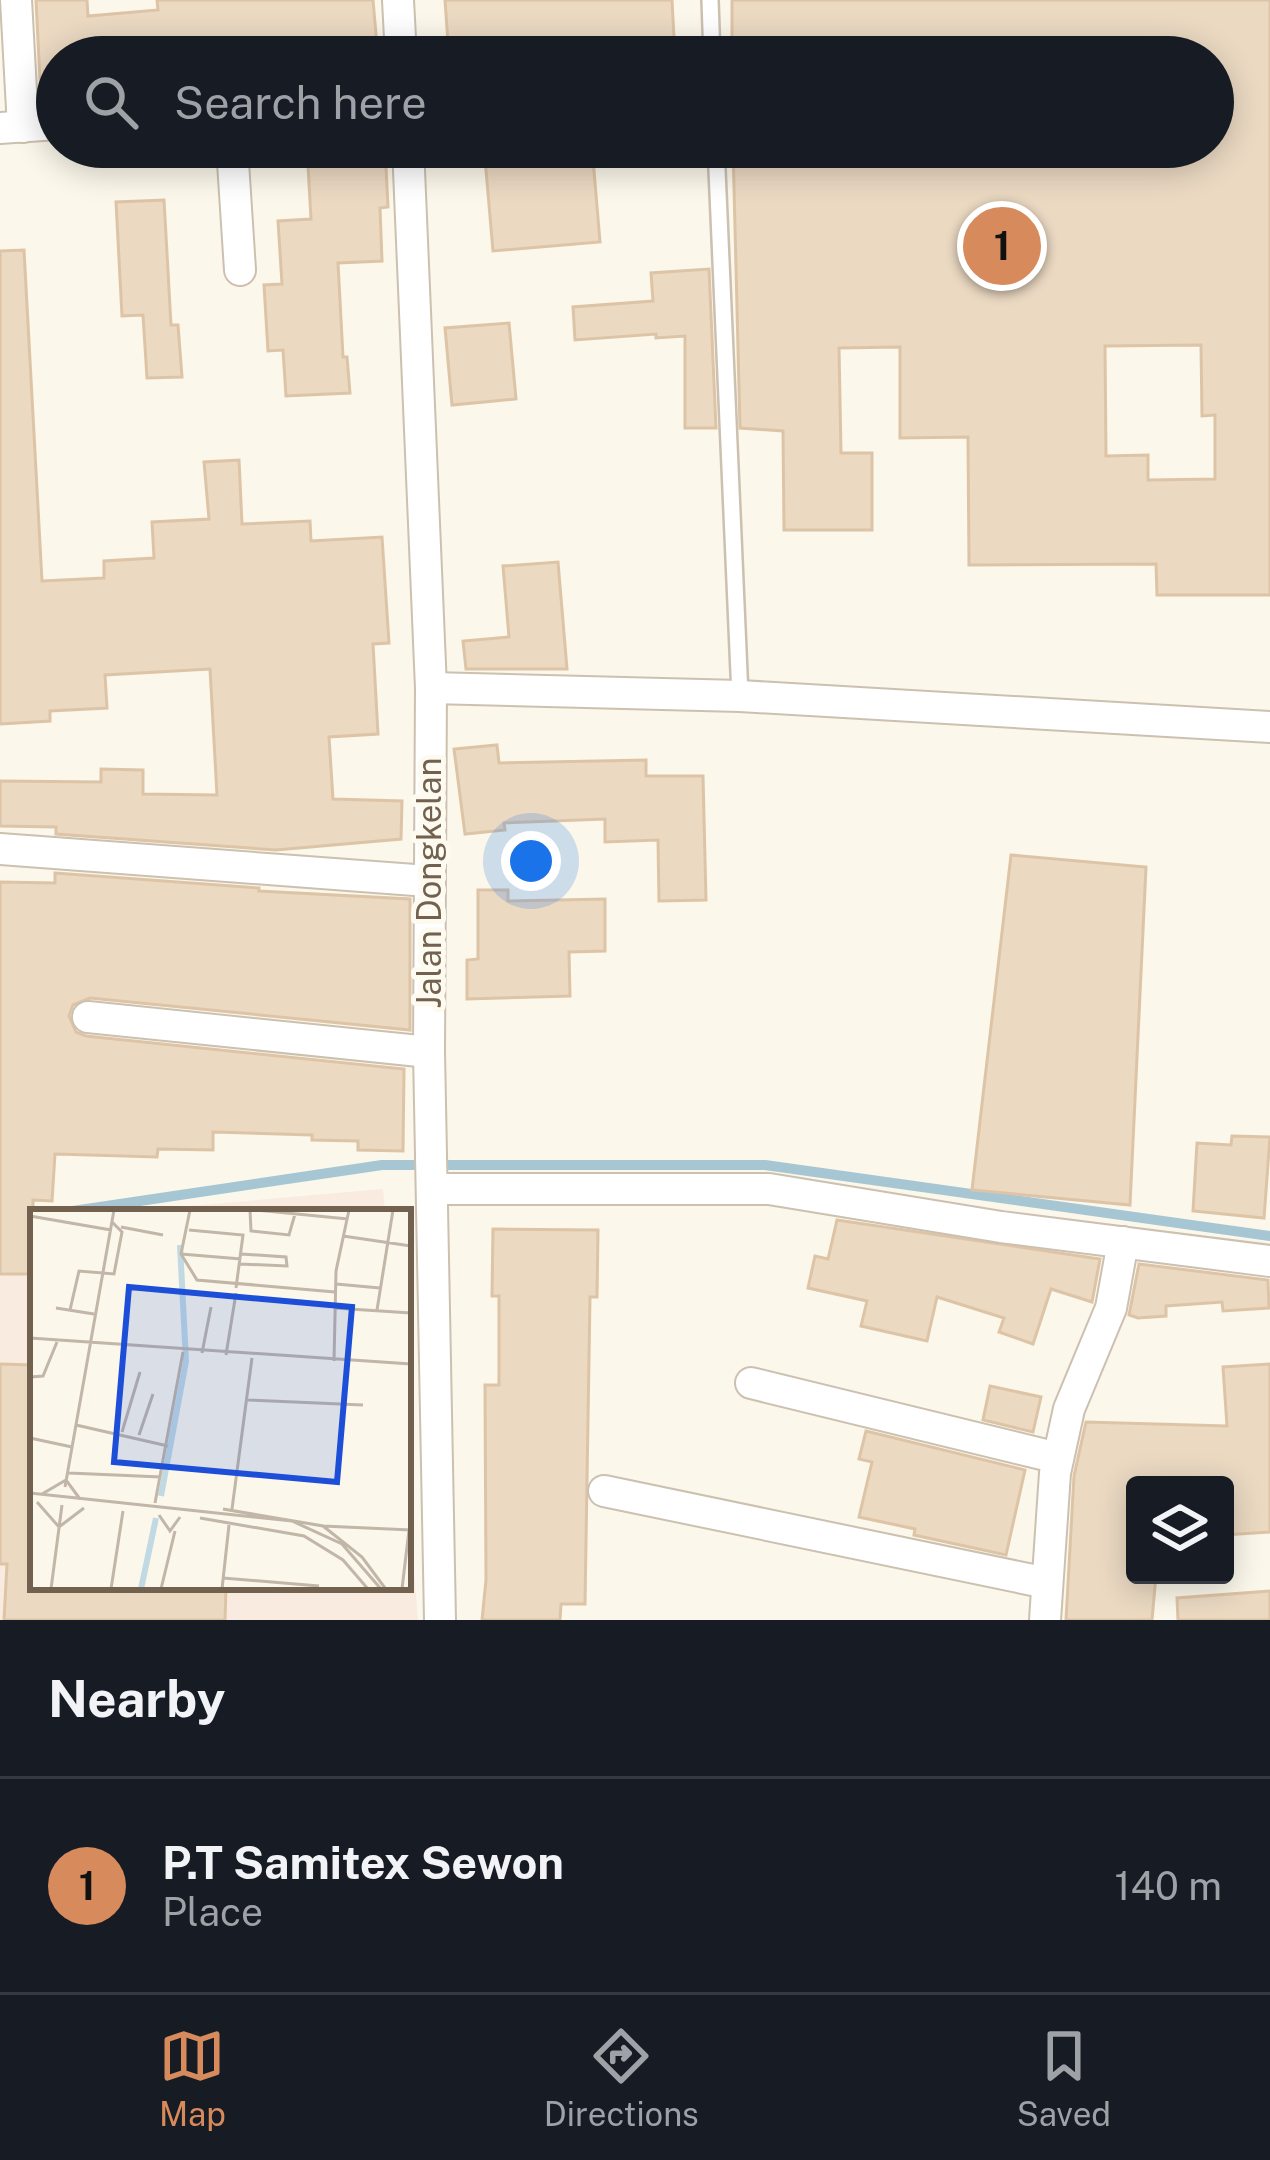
<!DOCTYPE html>
<style>
body{margin:0;font-family:"Public Sans",sans-serif;background:#242831;color:#f1f3f6}
.controls{position:absolute;right:36px;bottom:36px;display:grid;overflow:hidden;border-radius:12px;box-shadow:0 6px 30px #0003}
.controls button{width:108px;height:108px;display:grid;place-items:center;padding:0;border:0;border-bottom:3px solid #363941;background:#171b24;color:#f1f3f6;font:60px sans-serif}
.you{position:absolute;left:531px;top:861px;width:42px;height:42px;margin:-30px;border:9px solid #fff;border-radius:50%;background:#1a73e8;box-shadow:0 0 0 18px #1a73e833}
.badge{display:grid;place-items:center;width:78px;height:78px;border-radius:50%;background:#d78a5c;color:#111;font-size:39px;font-weight:700}
.pin{position:absolute;translate:-50% -50%;border:6px solid #fff;box-shadow:0 3px 12px #0006}
.list{margin:0;padding:0;list-style:none}
h2{display:flex;justify-content:space-between;align-items:center;height:156px;margin:0;padding:0 48px;font-size:51px}
h2 small{font-size:39px;font-weight:400;color:#9ea1a6}
.list li{display:grid;grid-template-columns:78px 1fr auto;gap:36px;align-items:center;box-sizing:border-box;height:216px;padding:0 48px;border-top:3px solid #363941}
.list b{display:block;font-size:45px;white-space:nowrap}
.list p{margin:0;font-size:39px;white-space:nowrap;color:#9ea1a6}
.list em{font-size:39px;font-style:normal;color:#9ea1a6}
.icon{flex:none;width:66px;height:66px;fill:none;stroke:currentColor;stroke-width:2;stroke-linecap:round;stroke-linejoin:round}
.map{position:relative;flex:none;width:1270px;height:1620px;overflow:hidden}
.search{position:absolute;background:#171b24;box-shadow:0 6px 30px #0003;left:36px;right:36px;top:36px;height:132px;display:flex;align-items:center;gap:30px;box-sizing:border-box;padding:0 42px;border-radius:66px;color:#9ea1a6;font-size:45px}
.sheet{height:372px;background:#171b24}
nav{display:flex;justify-content:space-around;align-items:center;box-sizing:border-box;height:168px;border-top:3px solid #363941;background:#171b24;font-size:33px;color:#9ea1a6}
nav a{display:grid;justify-items:center;gap:6px}
nav .on{color:#d78a5c}
.map>svg:first-child{display:block}
.commercial{fill:#f9ebdf}
.lines{fill:none;stroke-linecap:round;stroke-linejoin:round}
.stream{stroke:#a7c6d3;stroke-width:10}
.building{fill:#ebd9c2;stroke:#dec4a6;stroke-width:3;fill-rule:evenodd}
.lane-casing{stroke:#ccc0b1;stroke-width:20}
.street-casing{stroke:#ccc0b1;stroke-width:34}
.lane{stroke:#fff;stroke-width:15}
.street{stroke:#fff;stroke-width:30}
.labels{text-anchor:middle;stroke-width:10;stroke-linejoin:round;paint-order:stroke}
.street-label{font-size:33px;fill:#736150;stroke:#fdfaf0}
.inset-river{fill:none;stroke:#c0d9e3;stroke-width:6}
.inset-road{fill:none;stroke:#c1b6a7;stroke-width:3}
.view{fill:#1d4ed8;fill-opacity:0.15;stroke:#1d4ed8;stroke-width:6}
.inset-edge{fill:none;stroke:#736150;stroke-width:6}
</style>
<div class="map">
<svg width="1270" height="1620" viewBox="0 0 1270 1620">
<rect width="100%" height="100%" fill="#fbf7ea"/>
<g class="commercial">
<polygon points="383,1189 385,1212 121,1212"/>
<polygon points="33,1220 33,1587 408,1587 408,1500 418,1620 0,1620 0,1222"/>
</g>
<g class="lines">
<polyline class="stream" points="66,1212 382,1165 765,1165 1270,1236"/>
</g>
<g class="building">
<polygon points="36,0 87,0 88,16 158,10 157,0 373,0 378,57 57,57 57,78 40,80"/>
<polygon points="445,0 672,0 675,57 449,57"/>
<path d="M732,0h538v595h-113l-1,-31 -187,1 -1,-128 -68,1v-91l-61,1 2,105h31v77h-88l-1,-99 -43,-3 -7,-281h480v-90h-481zM1201,345l1,71 13,-1v64l-67,1v-25l-42,1 -1,-110z"/>
<polygon points="307,147 385,147 388,207 380,208 382,261 338,263 343,357 347,357 350,393 286,396 283,350 268,351 264,285 282,284 278,221 311,219"/>
<polygon points="484,147 592,147 600,242 493,251"/>
<polygon points="164,200 171,325 178,325 182,377 147,378 143,315 122,316 116,202"/>
<polygon points="24,250 42,581 104,578 104,561 154,558 152,522 209,519 204,462 239,460 242,524 310,521 311,541 382,537 389,643 373,644 378,734 329,737 333,799 402,801 401,839 276,850 56,834 56,827 0,826 0,781 101,782 101,769 143,770 143,794 217,795 210,669 105,675 107,708 50,711 50,721 0,724 0,251"/>
<polygon points="709,269 716,428 685,428 685,336 656,338 656,334 575,340 573,307 653,301 651,273"/>
<polygon points="509,323 516,399 452,405 445,328"/>
<polygon points="558,562 567,669 466,669 463,641 509,637 503,566"/>
<polygon points="497,745 499,763 646,760 646,776 703,776 706,900 659,901 658,840 605,842 605,819 504,823 505,830 465,834 454,749"/>
<polygon points="1011,855 1146,867 1130,1205 972,1190"/>
<polygon points="55,873 259,888 259,891 410,899 410,1030 90,998 73,1005 69,1016 76,1032 86,1036 404,1069 403,1151 358,1150 358,1141 312,1140 312,1135 213,1132 213,1150 158,1149 157,1157 55,1154 52,1201 33,1200 33,1274 0,1274 0,882 55,883"/>
<polygon points="478,890 508,890 508,901 605,899 605,951 569,952 570,996 467,999 467,960 478,959"/>
<polygon points="1232,1136 1270,1137 1264,1218 1193,1211 1197,1143 1231,1145"/>
<polygon points="837,1220 1100,1259 1092,1302 1051,1289 1033,1344 999,1332 1004,1318 937,1297 927,1341 861,1326 867,1301 808,1288 815,1256 828,1259"/>
<polygon points="493,1229 598,1230 597,1297 590,1297 585,1604 561,1604 560,1620 482,1620 486,1580 485,1385 499,1385 499,1296 492,1296"/>
<polygon points="1139,1264 1268,1280 1269,1308 1223,1311 1222,1302 1166,1306 1166,1316 1138,1318 1129,1315"/>
<polygon points="0,1364 33,1365 33,1587 226,1587 225,1620 4,1620 7,1564 0,1564"/>
<polygon points="1270,1364 1270,1532 1225,1535 1225,1485 1135,1485 1135,1575 1156,1575 1152,1620 1066,1620 1074,1476 1086,1422 1227,1426 1223,1367"/>
<polygon points="990,1386 1041,1397 1033,1432 983,1420"/>
<polygon points="866,1431 1025,1470 1006,1555 914,1535 915,1529 859,1517 872,1462 859,1459"/>
<polygon points="1270,1591 1270,1620 1178,1620 1177,1598"/>
</g>
<g class="lines">
<g class="lane-casing">
<g id="lane">
<polyline points="710,0 712,57"/>
<polyline points="716,147 740,696"/>
</g>
</g>
<g class="street-casing">
<g id="street">
<polyline points="16,0 23,127"/>
<polyline points="398,0 401,57"/>
<polyline points="0,128 57,124"/>
<polyline points="232,147 240,270"/>
<polyline points="408,147 431,688 429,1052 440,1620"/>
<polyline points="431,688 740,696 1270,727"/>
<polyline points="0,849 428,881"/>
<polyline points="88,1017 429,1052"/>
<polyline points="433,1189 769,1189 1001,1227 1270,1261"/>
<polyline points="751,1383 1058,1458"/>
<polyline points="604,1491 1047,1583"/>
<polyline points="1045,1620 1055,1473 1069,1409 1111,1308 1123,1242"/>
</g>
</g>
<use href="#lane" class="lane"/>
<use href="#street" class="street"/>
</g>
<g class="labels">
<g class="street-label">
<text transform="translate(429 883) rotate(-90)" y="12">Jalan Dongkelan</text>
</g>
</g>
<g transform="translate(30 1209)">
<rect width="381" height="381" fill="#fbf7ea"/>
<path class="inset-river" d="M131,287l25,-135 -6,-116M111,380l15,-71"/>
<path class="inset-road" d="M160,1l-9,44 16,26 138,12M220,1l1,21 38,4 6,-21M226,1l92,9M0,7l81,14M91,18l42,8M159,21l54,5 -7,53M313,27l68,10M151,45l60,5M210,55l47,2 -1,-9 -45,-3M306,75l44,4M26,99l38,6M304,99l77,5M40,101l9,-39 35,3 8,-42 -10,-10M347,101l16,-100M0,129l381,26M172,144l9,-46M196,146l10,-62M304,152l2,-90 13,-61M0,168l13,-1 14,-34M218,191l115,5M46,216l92,21M92,223l18,-60M109,226l14,-41M0,229l42,9M39,264l92,4M35,278l49,-277M0,284l262,28 50,23 39,45M12,285l24,-14 14,19M7,293l22,25 25,-19M125,294l28,-151M193,300l100,17 39,31 23,31M202,300l20,-151M129,306l11,16 10,-14M170,309l104,18 39,24 25,29M293,317l88,4M193,369l96,8M21,380l11,-84M81,380l12,-78M131,380l14,-58M192,380l7,-64M372,380l7,-59"/>
<path class="view" d="M99,78l223,20 -15,175 -223,-20z"/>
<rect width="381" height="381" class="inset-edge"/>
</g>
</svg>
<div class="controls">
<button><svg class="icon" aria-label="layers" viewBox="0 0 24 24"><path d="M12 4l9 5-9 5-9-5zM3 14l9 5 9-5"/></svg></button>
</div>
<div class="you"></div>
<div class="pin badge" style="left:1002px;top:246px">1</div>
<div class="search"><svg class="icon" aria-label="search" viewBox="0 0 24 24"><circle cx="10" cy="10" r="6"/><path d="M15 15l6 6"/></svg>Search here</div>
</div>
<section class="sheet">
<h2>Nearby<small></small></h2>
<ul class="list">
<li><span class="badge">1</span><div><b>P.T Samitex Sewon</b><p>Place</p></div><em>140 m</em></li>
</ul>
</section>
<nav>
<a class="on"><svg class="icon" aria-label="map" viewBox="0 0 24 24"><path d="M3 6l6-2 6 2 6-2v14l-6 2-6-2-6 2zM9 4v14M15 6v14"/></svg>Map</a>
<a><svg class="icon" aria-label="directions" viewBox="0 0 24 24"><path d="M12 3l9 9-9 9-9-9zM9 14v-3h6M13 9l2 2-2 2"/></svg>Directions</a>
<a><svg class="icon" aria-label="saved" viewBox="0 0 24 24"><path d="M7 4h10v16l-5-4-5 4z"/></svg>Saved</a>
</nav>
